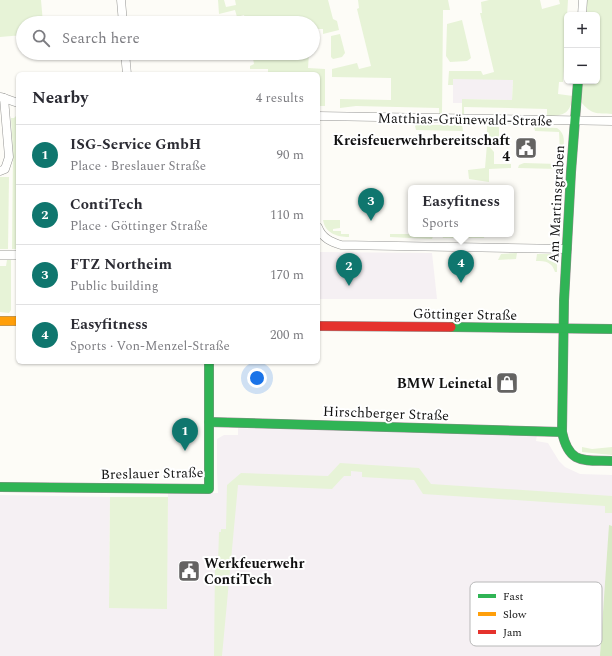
<!DOCTYPE html>
<meta charset="utf-8">
<style>
body{margin:0;font-family:Spectral,serif;background:#f7f7f7;color:#2b2b33}
.controls{position:absolute;right:12px;top:12px;display:grid;overflow:hidden;border-radius:6px;box-shadow:0 1px 3px #0004}
.controls button{width:36px;height:36px;display:grid;place-items:center;padding:0;border:0;border-bottom:1px solid #e1e1e2;background:#fff;color:#2b2b33;font:20px sans-serif}
.you{position:absolute;left:257px;top:378px;width:14px;height:14px;margin:-10px;border:3px solid #fff;border-radius:50%;background:#1a73e8;box-shadow:0 0 0 6px #1a73e833}
.badge{display:grid;place-items:center;width:26px;height:26px;border-radius:50%;background:#0f766e;color:#fff;font-size:13px;font-weight:700}
.pin{position:absolute;translate:-50% -33px;filter:drop-shadow(0 1px 2px #0008)}
.pin::after{content:'';position:absolute;top:21px;width:14px;height:12px;background:inherit;clip-path:polygon(0 0,100% 0,50% 100%)}
.popup{position:absolute;left:408px;top:185px;width:106px;height:52px;box-sizing:border-box;display:grid;place-content:center;border-radius:6px;background:#fff;filter:drop-shadow(0 1px 3px #0005);font-size:13px;white-space:nowrap;color:#7c7c81}
.popup b{font-size:15px;color:#2b2b33}
.popup::after{content:'';position:absolute;left:50%;top:100%;margin-left:-8px;border:8px solid transparent;border-top-color:#fff}
.list{margin:0;padding:0;list-style:none}
h2{display:flex;justify-content:space-between;align-items:center;height:52px;margin:0;padding:0 16px;font-size:17px}
h2 small{font-size:13px;font-weight:400;color:#7c7c81}
.list li{display:grid;grid-template-columns:26px 1fr auto;gap:12px;align-items:center;box-sizing:border-box;height:60px;padding:0 16px;border-top:1px solid #e1e1e2}
.list b{display:block;font-size:15px;white-space:nowrap}
.list p{margin:0;font-size:13px;white-space:nowrap;color:#7c7c81}
.list em{font-size:13px;font-style:normal;color:#7c7c81}
.icon{flex:none;width:22px;height:22px;fill:none;stroke:currentColor;stroke-width:2;stroke-linecap:round;stroke-linejoin:round}
.map{position:relative;flex:none;width:612px;height:656px;overflow:hidden}
.search{position:absolute;background:#fff;box-shadow:0 1px 3px #0004;left:16px;top:16px;width:304px;height:44px;display:flex;align-items:center;gap:10px;box-sizing:border-box;padding:0 14px;border-radius:22px;color:#7c7c81;font-size:15px}
.panel{position:absolute;background:#fff;box-shadow:0 1px 3px #0004;left:16px;top:72px;width:304px;height:292px;border-radius:6px}
.map>svg:first-child{display:block}
.industrial{fill:#f5f0f3}
.green{fill:#e7f3d7}
.forest{fill:#d8eac5}
.lines{fill:none;stroke-linecap:round;stroke-linejoin:round}
.street-casing{stroke:#979795;stroke-width:9}
.fast-casing{stroke:#8e8d8b;stroke-width:10}
.slow-casing{stroke:#8e8d8b;stroke-width:10}
.jam-casing{stroke:#8e8d8b;stroke-width:10}
.street{stroke:#fffffe;stroke-width:8}
.fast{stroke:#30b455;stroke-width:9}
.slow{stroke:#ff9f0a;stroke-width:9}
.jam{stroke:#e5322d;stroke-width:9}
.labels{text-anchor:middle;stroke-width:4;stroke-linejoin:round;paint-order:stroke}
.street-label{font-size:14px;fill:#111;stroke:#fff}
.poi-label{font-size:14px;font-weight:bold;fill:#111;stroke:#fff;text-anchor:end}
.key{fill:#fff;stroke:#b8b8b8;stroke-width:1}
.key-label{font-size:11px;fill:#111}
</style>
<div class="map">
<svg width="612" height="656" viewBox="0 0 612 656">
<rect width="100%" height="100%" fill="#fdfcf7"/>
<g class="industrial">
<polygon points="453,79 513,79 512,100 462,99 462,103 453,103"/>
<polygon points="318,252 432,253 437,299 318,299"/>
<polygon points="238,428 537,435 536,441 548,443 559,461 565,467 580,474 612,475 612,656 0,656 0,495 110,497 109,608 166,608 168,493 218,493 217,472 217,439 224,435 238,435"/>
</g>
<g class="green">
<polygon points="0,0 41,0 43,23 23,23 23,35 0,37"/>
<polygon points="218,0 224,0 226,7 236,5 235,0 328,0 333,19 337,21 339,30 323,34 323,29 313,29 313,23 246,23 244,15 237,17 235,10 219,14"/>
<polygon points="358,0 448,0 450,10 443,10 442,115 439,115 439,108 356,106 340,108 340,99 391,100 391,78 332,77 332,69 357,63 359,69 371,66 357,9 359,8"/>
<path d="M489,0h51l2,9 18,-5 -1,-4h9l-5,82h-4l-1,12 15,2c-3,17 -8,20 -26,20v-7l-83,-2v7h-2v-15l50,1 1,-20 -60,-1v6h-5l1,-14h32l2,4 11,-3 -14,-59h2l-1,-11z"/>
<path d="M587,0h25v114c-16,-1 -20,1 -31,-12l1,-21h15v-66h-11z"/>
<polygon points="462,20 471,58 467,61 450,62 446,56 447,24"/>
<polygon points="340,34 345,53 342,57 333,59 331,57 331,36"/>
<polygon points="252,53 309,53 308,68 325,69 325,106 318,106 318,74 268,74 268,69 250,69 250,66 254,64"/>
<polygon points="18,114 18,249 12,249 13,152 11,118 14,118"/>
<polygon points="416,125 462,125 463,131 416,130 415,126"/>
<polygon points="487,126 499,127 499,145 493,146 487,137"/>
<path d="M534,127l23,1c9,6 7,14 6,24l-3,-1 -1,-19 -24,-1z"/>
<polygon points="487,144 494,152 494,164 511,164 511,168 489,169 489,182 469,179 468,170 485,168"/>
<polygon points="559,158 562,161 562,166 558,169 518,168 519,165 524,163 558,164"/>
<polygon points="0,177 9,177 8,249 0,249"/>
<path d="M323,220h17v8l-7,1v2h8v3h8v3c-12,0 -24,-4 -26,-17z"/>
<polygon points="390,234 434,234 432,239 390,237"/>
<polygon points="441,234 485,234 484,238 443,238"/>
<polygon points="517,253 516,259 498,260 501,254"/>
<path d="M537,254h14l6,6v12h-2c-3,-10 -9,-11 -19,-11z"/>
<polygon points="7,260 11,260 11,310 9,313 0,312 0,266 6,266"/>
<polygon points="582,447 592,449 612,447 612,455 582,452"/>
<polygon points="340,463 419,468 431,484 612,496 612,513 605,513 605,506 423,494 414,480 362,477 362,472 351,471 351,476 344,476 332,489 238,485 222,656 214,656 215,563 218,563 219,532 221,532 221,529 226,529 227,485 241,473 328,476"/>
<polygon points="110,497 168,497 167,609 109,608"/>
</g>
<polygon class="forest" points="609,525 612,526 612,656 600,656"/>
<g class="lines">
<g class="street-casing">
<g id="street">
<polyline points="121,0 123,23"/>
<polyline points="582,15 583,0"/>
<polyline points="125,53 127,74"/>
<polyline points="1,97 18,103"/>
<polyline points="318,116 612,121"/>
<polyline points="0,171 5,169 9,157 4,98"/>
<path d="M318,227c4,11 13,15 23,18l226,4"/>
<polyline points="0,255 18,255"/>
</g>
</g>
<g class="fast-casing">
<g id="fast">
<path d="M578,81l-7,91 -7,129 -2,131c7,33 22,28 50,29"/>
<polyline points="451,327 612,329"/>
<polyline points="209,422 562,432"/>
<polyline points="0,487 209,489 209,362"/>
</g>
</g>
<g class="slow-casing">
<polyline id="slow" points="0,321 18,321"/>
</g>
<g class="jam-casing">
<polyline id="jam" points="318,326 451,327"/>
</g>
<use href="#street" class="street"/>
<use href="#fast" class="fast"/>
<use href="#slow" class="slow"/>
<use href="#jam" class="jam"/>
</g>
<defs>
<g id="civic-square" transform="scale(1.15)"><rect x="-9" y="-9" width="18" height="18" rx="4" fill="#646362" stroke="#fff"/><path d="M-.6-6.5H3V-4.5H.6V-3L4-1V1h2V6H-6V1h2V-1L-.6-3ZM-1.2 2.5V6h2.4V2.5Z" fill="#fff"/></g>
<g id="shop-square" transform="scale(1.15)"><rect x="-9" y="-9" width="18" height="18" rx="4" fill="#646362" stroke="#fff"/><path d="M-5-2.5h2.3a2.7 3.5 0 0 1 5.4 0H5L5.5 6h-11ZM-1.5-2.5h3a1.5 2.3 0 0 0-3 0Z" fill="#fff"/></g>
</defs>
<g fill-rule="evenodd">
<use href="#civic-square" x="526" y="148"/>
<use href="#shop-square" x="507" y="383"/>
<use href="#civic-square" x="189" y="571"/>
</g>
<g class="labels">
<g class="street-label">
<text transform="translate(465 119) rotate(1)" y="5">Matthias-Grünewald-Straße</text>
<text transform="translate(556 204) rotate(-87)" y="5">Am Martinsgraben</text>
<text transform="translate(465 314) rotate(1)" y="5">Göttinger Straße</text>
<text transform="translate(386 413) rotate(2)" y="5">Hirschberger Straße</text>
<text transform="translate(152 473) rotate(-1)" y="5">Breslauer Straße</text>
</g>
<g class="poi-label">
<text x="510" y="145">Kreisfeuerwehrbereitschaft<tspan x="510" dy="16">4</tspan></text>
<text x="492" y="388">BMW Leinetal</text>
<text x="204" y="568" text-anchor="start">Werkfeuerwehr<tspan x="204" dy="16">ContiTech</tspan></text>
</g>
</g>
<rect x="470" y="582" width="132" height="64" rx="6" class="key"/>
<rect x="478" y="594" width="18" height="4" fill="#30b455"/>
<rect x="478" y="612" width="18" height="4" fill="#ff9f0a"/>
<rect x="478" y="630" width="18" height="4" fill="#e5322d"/>
<g class="key-label">
<text x="503" y="600">Fast</text>
<text x="503" y="618">Slow</text>
<text x="503" y="636">Jam</text>
</g>
</svg>
<div class="controls">
<button>+</button>
<button>−</button>
</div>
<div class="you"></div>
<div class="pin badge" style="left:185px;top:451px">1</div>
<div class="pin badge" style="left:349px;top:286px">2</div>
<div class="pin badge" style="left:371px;top:221px">3</div>
<div class="pin badge" style="left:461px;top:283px">4</div>
<div class="popup"><b>Easyfitness</b>Sports</div>
<div class="search"><svg class="icon" aria-label="search" viewBox="0 0 24 24"><circle cx="10" cy="10" r="6"/><path d="M15 15l6 6"/></svg>Search here</div>
<section class="panel">
<h2>Nearby<small>4 results</small></h2>
<ul class="list">
<li><span class="badge">1</span><div><b>ISG-Service GmbH</b><p>Place · Breslauer Straße</p></div><em>90 m</em></li>
<li><span class="badge">2</span><div><b>ContiTech</b><p>Place · Göttinger Straße</p></div><em>110 m</em></li>
<li><span class="badge">3</span><div><b>FTZ Northeim</b><p>Public building</p></div><em>170 m</em></li>
<li><span class="badge">4</span><div><b>Easyfitness</b><p>Sports · Von-Menzel-Straße</p></div><em>200 m</em></li>
</ul>
</section>
</div>
